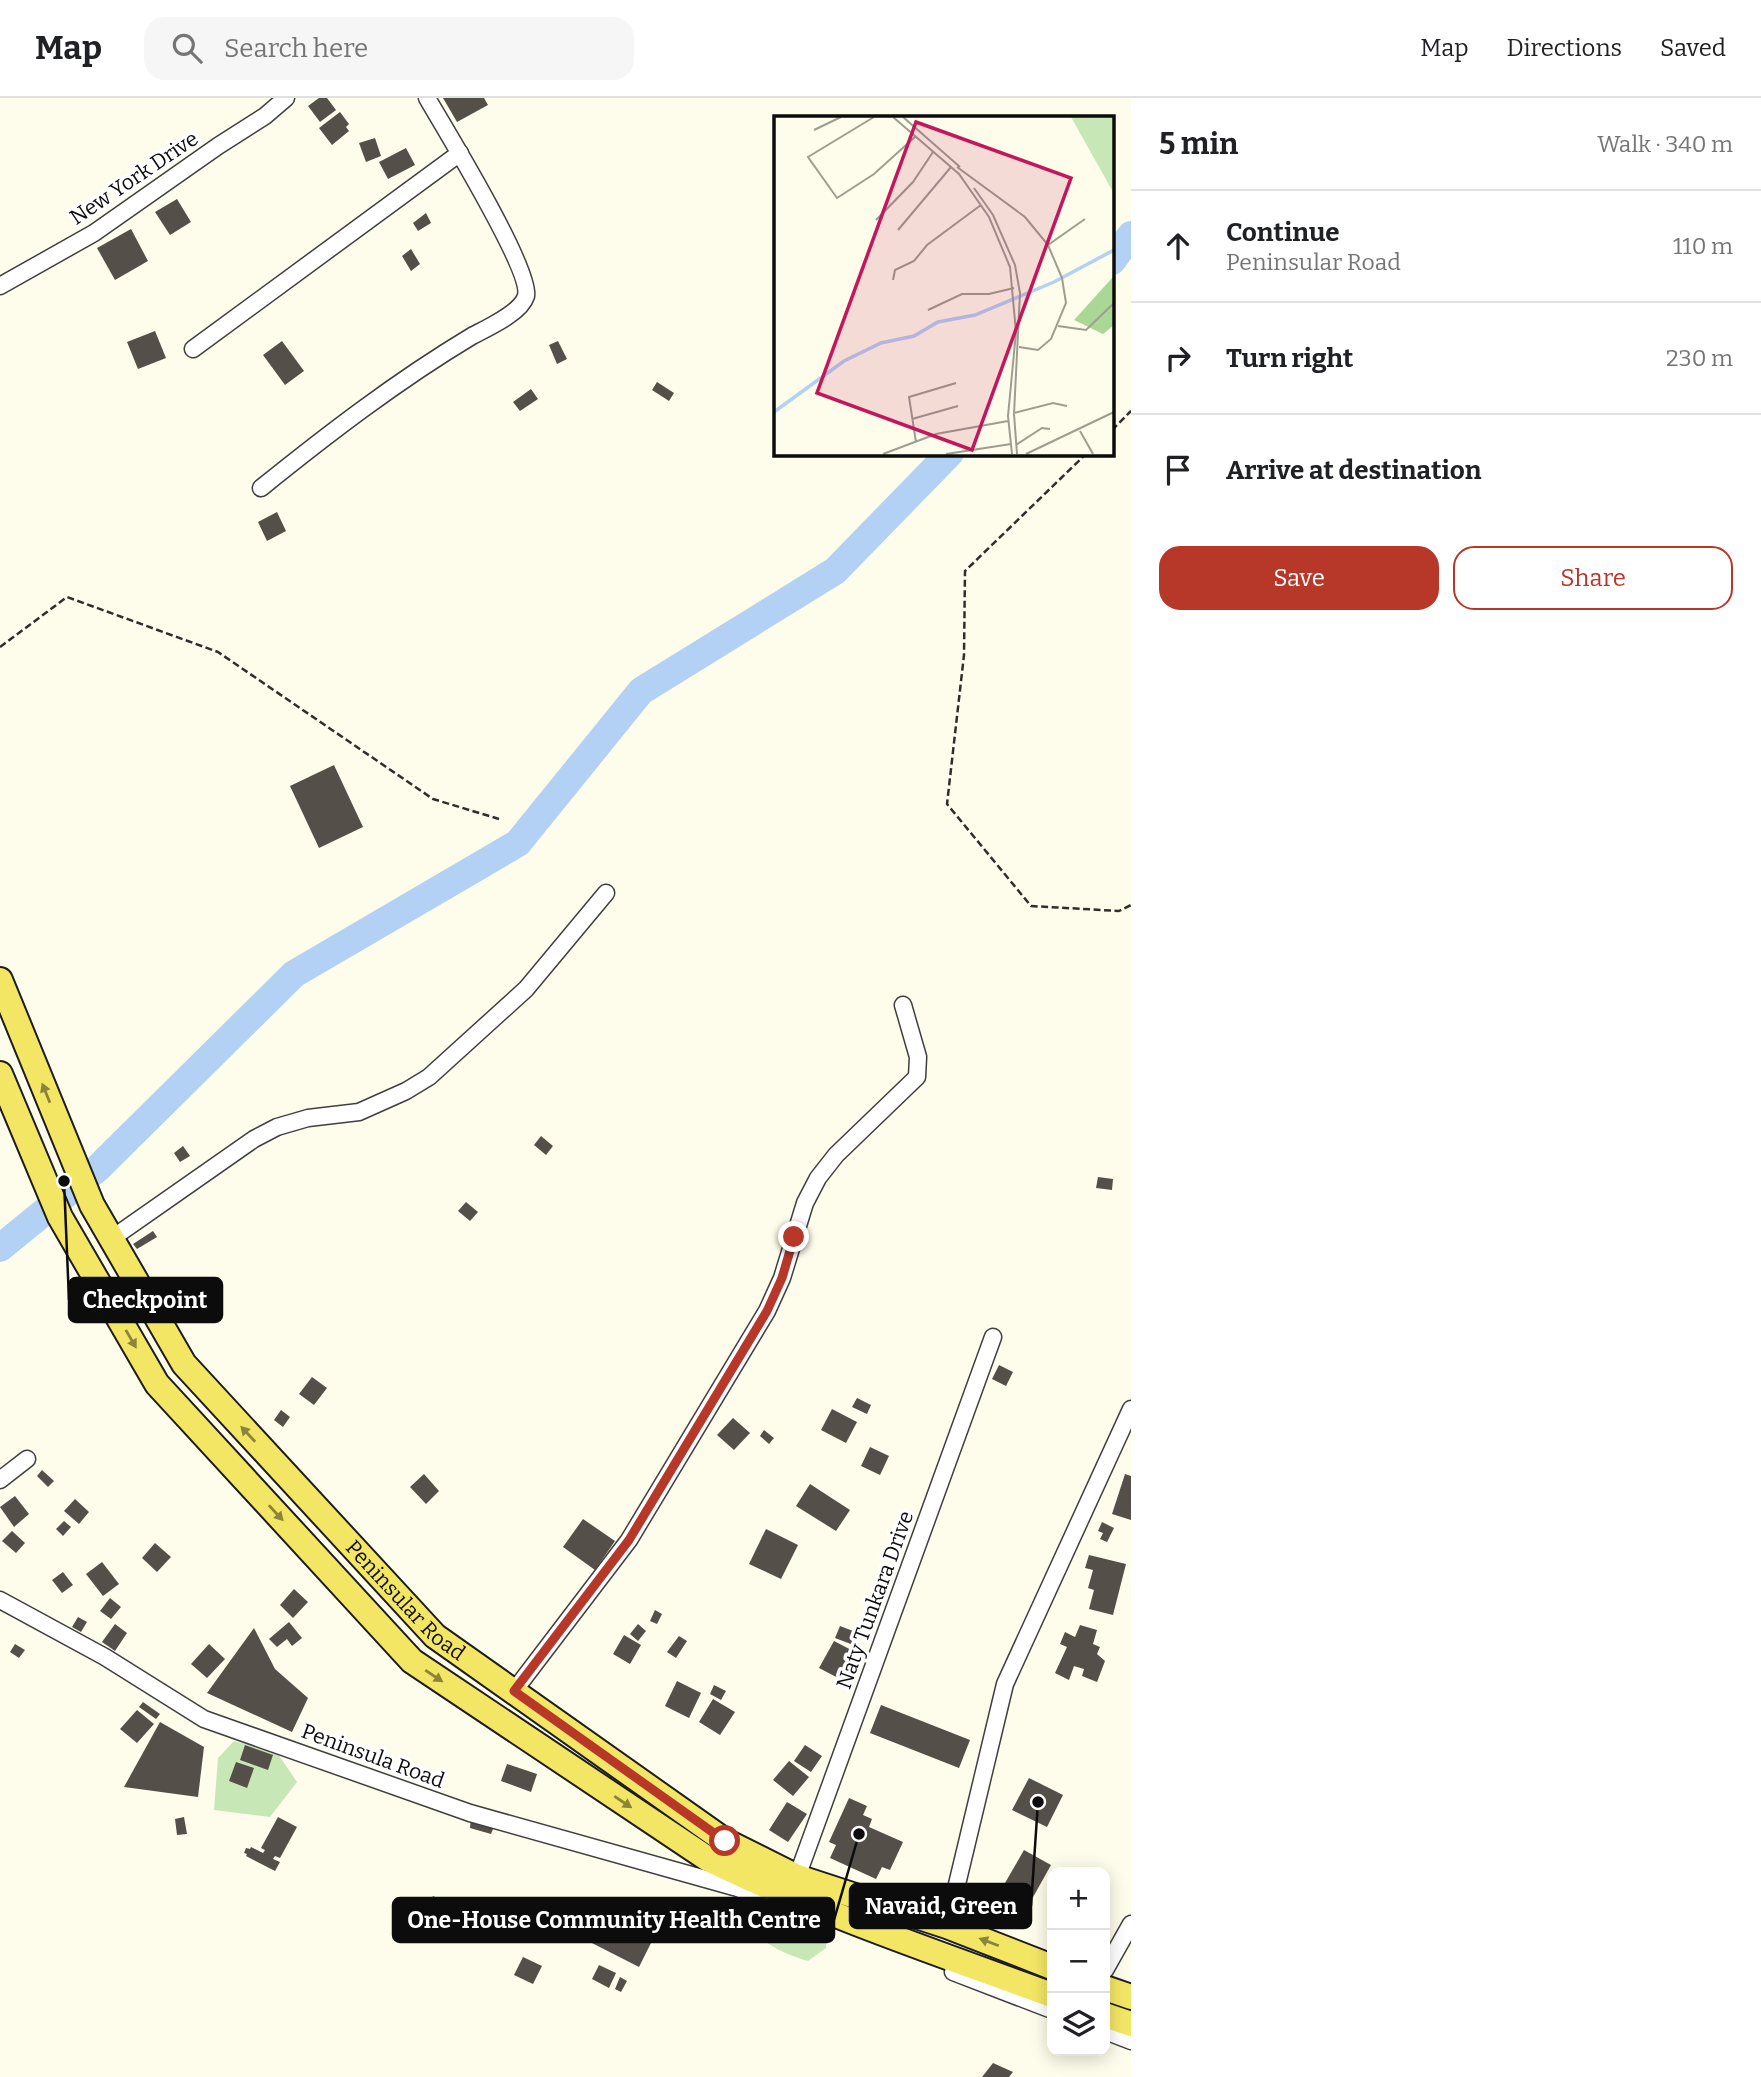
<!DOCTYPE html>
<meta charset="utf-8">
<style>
body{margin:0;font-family:Bitter,serif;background:#f6f6f6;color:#202124}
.controls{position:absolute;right:21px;bottom:21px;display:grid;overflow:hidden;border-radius:14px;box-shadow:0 4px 18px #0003}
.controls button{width:63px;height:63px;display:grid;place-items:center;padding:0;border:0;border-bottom:2px solid #e0e0e0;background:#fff;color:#202124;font:35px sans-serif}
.stop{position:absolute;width:21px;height:21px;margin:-16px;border:5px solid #b73729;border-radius:50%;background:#fff}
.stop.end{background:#b73729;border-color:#fff;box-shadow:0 2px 7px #0008}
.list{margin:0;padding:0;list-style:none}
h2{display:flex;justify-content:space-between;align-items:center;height:91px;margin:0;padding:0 28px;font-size:30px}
h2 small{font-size:23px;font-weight:400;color:#757577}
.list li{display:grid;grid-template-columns:46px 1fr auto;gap:21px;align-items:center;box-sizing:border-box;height:112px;padding:0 28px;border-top:2px solid #e0e0e0}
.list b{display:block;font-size:26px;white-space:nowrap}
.list p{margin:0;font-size:23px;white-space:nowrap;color:#757577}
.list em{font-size:23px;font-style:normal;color:#757577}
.actions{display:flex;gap:14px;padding:21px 28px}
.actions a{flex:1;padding:16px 0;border:2px solid #b73729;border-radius:21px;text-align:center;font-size:24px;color:#b73729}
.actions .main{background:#b73729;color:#fff}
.icon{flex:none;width:38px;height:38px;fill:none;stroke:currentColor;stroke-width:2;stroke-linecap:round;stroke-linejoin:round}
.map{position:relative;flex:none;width:1131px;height:1979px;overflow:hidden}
header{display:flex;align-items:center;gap:42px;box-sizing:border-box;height:98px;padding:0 35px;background:#fff;border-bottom:2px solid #e0e0e0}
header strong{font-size:33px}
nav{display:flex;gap:38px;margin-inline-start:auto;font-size:24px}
.search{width:490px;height:63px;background:#f6f6f6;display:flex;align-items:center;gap:18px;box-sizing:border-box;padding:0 24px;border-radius:21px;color:#757577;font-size:26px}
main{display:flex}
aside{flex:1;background:#fff}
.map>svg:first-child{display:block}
.garden{fill:#c8e7b6}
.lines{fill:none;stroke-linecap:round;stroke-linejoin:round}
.river{stroke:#b2d1f4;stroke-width:28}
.building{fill:#544f48}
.minor-casing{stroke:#3f3f3f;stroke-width:19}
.primary-casing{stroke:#1d1d1d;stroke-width:28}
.path{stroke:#2e2e2e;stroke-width:2.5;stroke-dasharray:7 3.5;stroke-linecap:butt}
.minor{stroke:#fff;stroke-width:16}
.primary{stroke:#f4e665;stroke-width:24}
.oneway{fill:#8c843d}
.route{stroke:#b73729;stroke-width:9}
.labels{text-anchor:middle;stroke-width:7;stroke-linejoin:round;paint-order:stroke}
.street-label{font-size:21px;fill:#0c0c0c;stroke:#fff}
.inset-river{fill:none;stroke:#b2d1f4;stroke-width:3.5}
.inset-road{fill:none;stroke:#9d9d92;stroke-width:2}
.view{fill:#c2185b;fill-opacity:0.15;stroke:#c2185b;stroke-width:3.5}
.inset-edge{fill:none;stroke:#0c0c0c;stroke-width:3.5}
.leader{fill:none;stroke:#0c0c0c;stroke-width:2.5}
.callout-dot{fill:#0c0c0c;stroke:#fff;stroke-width:2.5}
.callout{fill:#0c0c0c;stroke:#0c0c0c;stroke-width:2.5}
.callout-label{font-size:23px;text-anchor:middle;font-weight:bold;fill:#fff}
</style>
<header>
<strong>Map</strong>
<div class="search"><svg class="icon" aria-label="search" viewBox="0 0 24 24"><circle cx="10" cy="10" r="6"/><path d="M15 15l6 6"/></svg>Search here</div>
<nav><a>Map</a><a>Directions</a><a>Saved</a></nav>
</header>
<main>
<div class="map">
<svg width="1131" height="1979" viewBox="0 0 1131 1979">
<rect width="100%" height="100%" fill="#fefdeb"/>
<g class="garden">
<polygon points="234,1643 276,1653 297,1684 270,1719 214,1712 218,1660"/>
<path d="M753,1803l73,34v13l-18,13c-24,-7 -45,-18 -63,-36v-13z"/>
</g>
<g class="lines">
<g class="river">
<polyline points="1112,163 1131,137"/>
<polyline points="0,1150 98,1070 294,876 518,745 641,593 835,473 950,355"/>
</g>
</g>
<g class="building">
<polygon points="319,0 327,0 336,12 320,24 308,8"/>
<polygon points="443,0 484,0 488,7 457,24"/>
<polygon points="340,14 349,26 346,29 349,33 332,47 319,30"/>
<polygon points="375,40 381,58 366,64 359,45"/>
<polygon points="406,50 415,67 388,81 379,64"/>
<polygon points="177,101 191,124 170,137 155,114"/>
<polygon points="426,115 431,125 418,133 413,125"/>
<polygon points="131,131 148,163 115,182 97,150"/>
<polygon points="411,151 420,166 411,173 402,158"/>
<polygon points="155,233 166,260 138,271 127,244"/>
<polygon points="282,243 304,273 285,287 263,257"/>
<polygon points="558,243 567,261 557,266 549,247"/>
<polygon points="657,284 674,295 669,303 652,292"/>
<polygon points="531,291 538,301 520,313 513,304"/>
<polygon points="277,414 286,433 267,443 258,424"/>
<polygon points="334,667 363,729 319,750 290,688"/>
<polygon points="541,1038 553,1048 546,1057 534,1047"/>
<polygon points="183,1048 190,1058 180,1064 174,1055"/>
<polygon points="1098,1079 1113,1081 1112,1092 1096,1090"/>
<polygon points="466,1104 478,1114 470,1123 458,1113"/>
<polygon points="153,1133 157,1139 137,1151 133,1146"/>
<polygon points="999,1267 1013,1274 1006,1288 992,1281"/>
<polygon points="312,1279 327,1290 314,1307 299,1296"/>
<polygon points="857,1300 871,1307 867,1316 852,1309"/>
<polygon points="832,1311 857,1324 846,1345 821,1332"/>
<polygon points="281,1312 290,1319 283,1329 274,1322"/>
<polygon points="733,1320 750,1335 734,1352 717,1337"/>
<polygon points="764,1332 774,1340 769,1346 760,1338"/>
<polygon points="870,1349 889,1358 880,1377 861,1368"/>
<polygon points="42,1372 54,1383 48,1389 37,1378"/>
<polygon points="424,1376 439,1393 426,1406 410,1389"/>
<polygon points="1125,1376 1131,1378 1131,1422 1112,1416"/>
<polygon points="810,1386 850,1412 836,1433 796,1408"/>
<polygon points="15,1398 29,1416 14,1429 0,1409"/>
<polygon points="75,1401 89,1414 79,1426 64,1413"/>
<polygon points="583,1421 615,1443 595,1472 563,1449"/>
<polygon points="64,1423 71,1429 63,1438 56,1431"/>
<polygon points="1102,1424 1114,1430 1107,1444 1100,1441 1103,1435 1098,1433"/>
<polygon points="766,1431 798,1447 781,1481 749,1466"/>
<polygon points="12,1433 25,1445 16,1455 2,1443"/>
<polygon points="155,1445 171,1459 157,1474 142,1460"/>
<polygon points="1089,1457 1126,1466 1113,1517 1089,1511 1094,1492 1088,1490 1093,1472 1085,1470"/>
<polygon points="102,1464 119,1486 103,1498 86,1476"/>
<polygon points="63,1474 73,1487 62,1495 52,1482"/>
<polygon points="294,1491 308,1504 293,1520 280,1507"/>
<polygon points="110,1500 121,1509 111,1521 100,1513"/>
<polygon points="655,1512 662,1516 657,1526 650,1523"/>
<polygon points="78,1519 87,1524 81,1534 72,1529"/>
<polygon points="289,1524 302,1540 292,1548 287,1541 277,1549 269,1541"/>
<polygon points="115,1526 127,1535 115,1553 102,1544"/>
<polygon points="638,1526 646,1533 638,1543 630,1536"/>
<polygon points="1080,1527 1097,1532 1093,1546 1100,1549 1097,1556 1105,1563 1097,1584 1082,1578 1084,1571 1074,1568 1069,1582 1055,1575 1067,1549 1060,1546 1065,1534 1075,1539"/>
<polygon points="840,1528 861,1536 856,1548 835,1540"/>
<polygon points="254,1530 275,1571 308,1600 292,1634 207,1595"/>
<polygon points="624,1537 641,1547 630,1566 613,1556"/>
<polygon points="679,1538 687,1543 676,1560 667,1554"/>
<polygon points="834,1543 859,1556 844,1583 819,1570"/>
<polygon points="15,1546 25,1552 19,1560 10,1554"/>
<polygon points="209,1546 225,1561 207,1580 191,1566"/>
<polygon points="677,1583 701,1595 689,1620 665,1608"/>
<polygon points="714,1587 726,1593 721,1602 710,1596"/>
<polygon points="713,1601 735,1614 720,1637 699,1624"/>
<polygon points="143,1604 160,1616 156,1621 139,1609"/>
<polygon points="881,1607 970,1642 959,1670 870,1635"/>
<polygon points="137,1612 154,1626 137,1645 120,1631"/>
<polygon points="160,1624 204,1649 198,1699 124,1689"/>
<polygon points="245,1647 273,1657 268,1672 240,1662"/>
<polygon points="805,1647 822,1658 811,1674 794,1663"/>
<polygon points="789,1663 809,1679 793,1698 773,1682"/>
<polygon points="236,1664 254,1670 247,1690 229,1683"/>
<polygon points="507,1666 537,1676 531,1694 501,1683"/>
<polygon points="1029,1680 1063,1697 1047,1729 1012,1712"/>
<polygon points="849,1700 867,1708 863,1717 872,1721 869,1729 903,1744 890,1772 882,1769 876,1781 830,1760 836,1747 829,1744"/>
<polygon points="787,1704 807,1716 788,1744 769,1732"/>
<polygon points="471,1717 495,1726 491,1736 470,1730"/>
<polygon points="184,1719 187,1736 177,1737 175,1721"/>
<polygon points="278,1719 297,1729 280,1760 275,1758 273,1761 280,1764 275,1773 246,1758 247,1756 244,1755 246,1750 250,1751 251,1749 263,1755 265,1752 261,1750"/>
<polygon points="1024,1752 1051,1767 1032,1801 1005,1785"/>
<polygon points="433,1798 441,1802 435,1812 427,1808"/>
<polygon points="605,1805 658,1831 639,1869 586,1842"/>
<polygon points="523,1859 542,1868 533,1886 514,1877"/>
<polygon points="599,1867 616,1875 609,1890 592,1881"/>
<polygon points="620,1879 627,1883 621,1894 615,1891"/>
<polygon points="993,1965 1013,1974 1009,1979 982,1979"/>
</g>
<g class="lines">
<g class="minor-casing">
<g id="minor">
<polyline points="0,188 94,135 218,48 265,18 286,0"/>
<polyline points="193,251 460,55"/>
<path d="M261,390c67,-54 136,-107 211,-152 15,-8 49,-23 54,-40 6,-25 -82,-169 -99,-198"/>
<polyline points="111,1141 254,1041 277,1029 308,1020 359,1014 406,993 429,979 526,891 606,795"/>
<polyline points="0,1382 27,1361"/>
<polyline points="0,1502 105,1559 204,1621 470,1715 734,1789 757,1785"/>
<polyline points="514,1593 629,1442 767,1213 782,1180 805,1105 818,1080 836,1057 917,979 918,959 903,907"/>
<polyline points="797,1779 993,1239"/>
<polyline points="735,1789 786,1809"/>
<polyline points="947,1828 1005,1586 1131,1311"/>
<polyline points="1105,1872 1131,1826"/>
<polyline points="953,1874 1052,1912"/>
<polyline points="1105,1933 1131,1943"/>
</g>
</g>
<g class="primary-casing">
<g id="primary">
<path id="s1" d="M0,882l92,225 92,159 251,272 290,205 72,36 150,49 105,41"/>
<path d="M0,976l60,143 97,167 255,277 296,198c111,54 229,94 344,136"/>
<polyline points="1105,1890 1131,1899"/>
<polyline points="1105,1917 1131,1926"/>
</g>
</g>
<g class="path">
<polyline points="1112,332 1131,313"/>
<polyline points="1087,355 965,473 964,557 947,706 1031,808 1119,813 1131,807"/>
<polyline points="0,549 67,499 218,554 433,701 499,721"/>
</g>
<use href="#minor" class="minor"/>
<use href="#primary" class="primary"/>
</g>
<defs><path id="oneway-solid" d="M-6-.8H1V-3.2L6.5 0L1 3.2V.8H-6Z" transform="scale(1.75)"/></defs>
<g class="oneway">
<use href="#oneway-solid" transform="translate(46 995) rotate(-112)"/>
<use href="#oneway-solid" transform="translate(131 1241) rotate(60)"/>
<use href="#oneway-solid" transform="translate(248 1336) rotate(-133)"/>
<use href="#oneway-solid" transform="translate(276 1415) rotate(47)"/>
<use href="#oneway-solid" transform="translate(434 1578) rotate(34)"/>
<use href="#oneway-solid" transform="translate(623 1704) rotate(34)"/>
<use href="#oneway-solid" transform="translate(989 1844) rotate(-159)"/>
</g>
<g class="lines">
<polyline class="route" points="725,1743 514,1593 629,1442 767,1213 782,1180 794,1139"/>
</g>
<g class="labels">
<g class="street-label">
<text transform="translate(134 80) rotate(-34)" y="7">New York Drive</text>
<text dy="7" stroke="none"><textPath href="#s1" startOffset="751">Peninsular Road</textPath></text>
<text transform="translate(875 1502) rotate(-70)" y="7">Naty Tunkara Drive</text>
<text transform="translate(373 1658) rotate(20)" y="7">Peninsula Road</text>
</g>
</g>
<g transform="translate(774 18)">
<rect width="340" height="340" fill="#fefdeb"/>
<path d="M297,1h42v75z" fill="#c8e7b6"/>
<path d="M339,161v49l-10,8 -29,-14z" fill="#aad796"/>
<path class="inset-river" d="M0,296l70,-51 37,-18 33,-7 24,-14 37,-7 79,-33 60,-32"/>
<path class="inset-road" d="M100,1l-66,40 29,41 37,-24 42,-38M119,1l66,57 30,43 21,50 6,65 -8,84 4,38M129,1l57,50M40,14l27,-13M183,51l68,50 23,28 14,33 4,25 -15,36 -13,11 -19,-3M200,72l19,27 22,50 5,28 -6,121 3,40M102,104l37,-38 20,-30M124,114l53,-63M274,129l37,-26M119,164l2,-10 19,-9 13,-16 54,-40M154,194l34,-16h27l25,-6M284,210l28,4 28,-27M240,297l39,-10 14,3M138,303l46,-13M306,315l13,23M142,326l-7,-45 47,-14M242,329l26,-17 8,1M109,338l53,-20 72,-13M172,338l65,-10M252,338l88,-42"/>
<path class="view" d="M142,6l155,56 -99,272 -155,-57z"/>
<rect width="340" height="340" class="inset-edge"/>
</g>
<path class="leader" d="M64 1083L69 1202M1038 1704L1031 1808M859 1736L834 1822"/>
<g class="callout-dot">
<circle cx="64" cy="1083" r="7"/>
<circle cx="1038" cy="1704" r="7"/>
<circle cx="859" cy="1736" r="7"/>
</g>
<g class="callout">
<rect x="69" y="1180" width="153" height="44" rx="7"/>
<rect x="850" y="1786" width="181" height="44" rx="7"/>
<rect x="393" y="1800" width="441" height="44" rx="7"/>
</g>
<g class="callout-label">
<text x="145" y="1210">Checkpoint</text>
<text x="941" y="1816">Navaid, Green</text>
<text x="614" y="1830">One-House Community Health Centre</text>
</g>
</svg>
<div class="controls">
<button>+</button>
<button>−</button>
<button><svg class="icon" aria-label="layers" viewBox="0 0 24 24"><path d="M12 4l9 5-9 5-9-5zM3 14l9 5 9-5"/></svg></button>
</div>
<div class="stop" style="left:725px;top:1743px"></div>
<div class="stop end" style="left:794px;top:1139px"></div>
</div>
<aside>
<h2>5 min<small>Walk · 340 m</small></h2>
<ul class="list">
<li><svg class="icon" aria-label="ahead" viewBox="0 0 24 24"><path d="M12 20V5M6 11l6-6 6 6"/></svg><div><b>Continue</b><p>Peninsular Road</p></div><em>110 m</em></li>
<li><svg class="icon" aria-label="right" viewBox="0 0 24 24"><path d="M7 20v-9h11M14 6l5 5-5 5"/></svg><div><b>Turn right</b></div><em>230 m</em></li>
<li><svg class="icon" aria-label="arrive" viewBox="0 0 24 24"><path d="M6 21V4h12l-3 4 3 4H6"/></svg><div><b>Arrive at destination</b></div></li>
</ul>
<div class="actions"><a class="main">Save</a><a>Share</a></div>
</aside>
</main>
